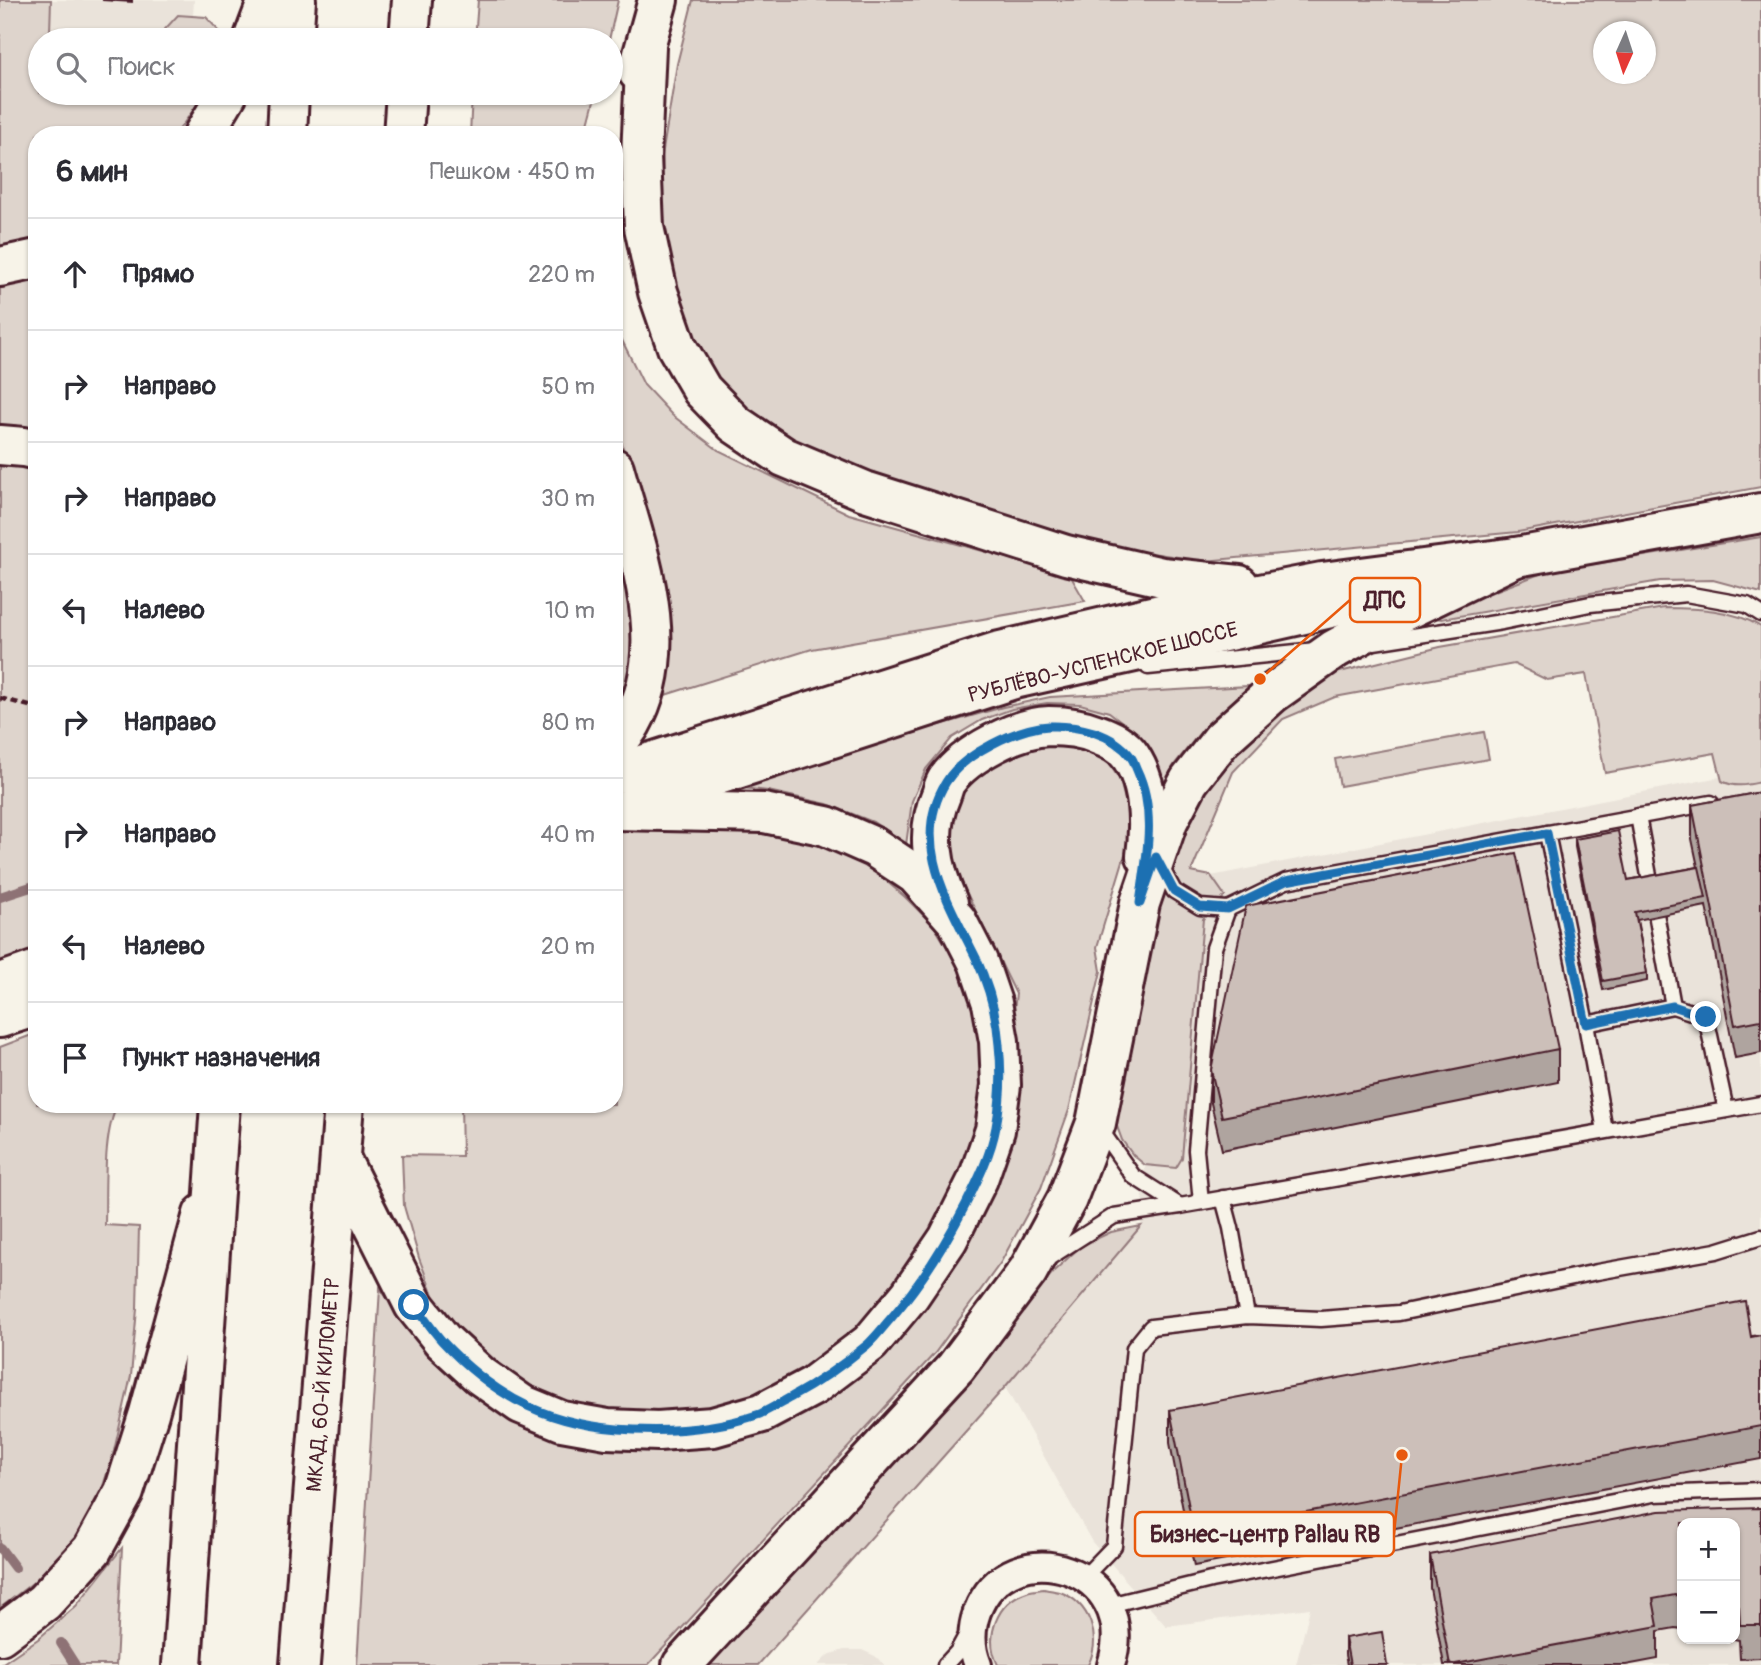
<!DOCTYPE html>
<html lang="ru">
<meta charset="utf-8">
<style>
body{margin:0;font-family:Pangolin,sans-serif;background:#f2f2f3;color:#2b2b33}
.controls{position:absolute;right:21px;bottom:21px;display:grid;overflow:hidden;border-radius:14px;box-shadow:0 2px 5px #0004}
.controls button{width:63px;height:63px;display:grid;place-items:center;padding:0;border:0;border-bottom:2px solid #e1e1e2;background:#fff;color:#2b2b33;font:35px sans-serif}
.compass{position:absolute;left:1593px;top:21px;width:63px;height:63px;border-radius:50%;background:#fff;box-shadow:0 2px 5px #0004;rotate:183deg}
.stop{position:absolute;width:21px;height:21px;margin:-16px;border:5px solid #1f6fb2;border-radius:50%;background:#fff}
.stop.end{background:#1f6fb2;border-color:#fff;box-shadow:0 2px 7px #0008}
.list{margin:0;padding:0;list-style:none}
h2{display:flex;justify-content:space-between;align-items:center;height:91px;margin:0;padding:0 28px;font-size:30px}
h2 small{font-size:23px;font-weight:400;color:#7c7c81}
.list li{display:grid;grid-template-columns:46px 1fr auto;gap:21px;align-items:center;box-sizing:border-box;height:112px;padding:0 28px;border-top:2px solid #e1e1e2}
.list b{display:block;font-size:26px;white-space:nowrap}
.list em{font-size:23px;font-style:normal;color:#7c7c81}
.icon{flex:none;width:38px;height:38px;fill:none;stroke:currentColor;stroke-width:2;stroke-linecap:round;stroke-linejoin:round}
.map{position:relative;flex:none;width:1761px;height:1665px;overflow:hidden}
.search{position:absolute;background:#fff;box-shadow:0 2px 5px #0004;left:28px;top:28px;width:595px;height:77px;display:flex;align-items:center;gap:18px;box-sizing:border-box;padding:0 24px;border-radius:38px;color:#7c7c81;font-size:26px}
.panel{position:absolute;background:#fff;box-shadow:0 2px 5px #0004;left:28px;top:126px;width:595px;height:987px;border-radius:28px}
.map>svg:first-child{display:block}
.built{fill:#eae3da;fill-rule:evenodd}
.green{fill:#ded4cc;stroke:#947a7c;stroke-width:2;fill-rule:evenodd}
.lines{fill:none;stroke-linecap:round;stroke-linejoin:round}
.stream{stroke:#8e7275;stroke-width:10}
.service-casing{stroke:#4a1f2b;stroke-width:19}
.minor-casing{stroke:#4a1f2b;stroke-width:32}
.secondary-casing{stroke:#4a1f2b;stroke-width:44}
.trunk-casing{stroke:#4a1f2b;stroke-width:44}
.path{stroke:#4a1f2b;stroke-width:4.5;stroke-dasharray:7 5;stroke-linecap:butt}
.service{stroke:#f7f3e8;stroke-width:14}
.minor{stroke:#f7f3e8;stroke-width:26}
.secondary{stroke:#f7f3e8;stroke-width:38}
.trunk{stroke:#f7f3e8;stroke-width:38}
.wall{fill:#afa49f;stroke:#4a1f2b;stroke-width:2}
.building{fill:#ccbfb9;stroke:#4a1f2b;stroke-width:2}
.route{stroke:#1f6fb2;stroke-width:9}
.labels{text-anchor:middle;stroke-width:5;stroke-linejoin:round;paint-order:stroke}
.street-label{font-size:21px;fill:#4a1f2b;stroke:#f7f3e8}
.leader{fill:none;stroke:#e8590c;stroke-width:2.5}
.callout-dot{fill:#e8590c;stroke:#f7f3e8;stroke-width:2.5}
.callout{fill:#f7f3e8;stroke:#e8590c;stroke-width:2.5}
.callout-label{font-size:23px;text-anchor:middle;font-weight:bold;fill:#4a1f2b}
</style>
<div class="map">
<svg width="1761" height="1665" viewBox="0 0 1761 1665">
<rect width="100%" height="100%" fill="#f7f3e8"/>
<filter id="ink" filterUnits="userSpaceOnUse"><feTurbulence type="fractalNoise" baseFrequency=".0143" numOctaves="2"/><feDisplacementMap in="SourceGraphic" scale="14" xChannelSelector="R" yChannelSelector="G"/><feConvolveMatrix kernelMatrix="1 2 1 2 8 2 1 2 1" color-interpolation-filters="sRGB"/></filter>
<g filter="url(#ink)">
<g class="built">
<polygon points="51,0 194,0 193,16 178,15 157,38 49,32"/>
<path d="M1720,777l2,4 23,4 16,-3v883h-465l14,-57 -144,18 -74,-84 -87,-155 136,-161 4,-61 30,3 7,-10 21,-239 21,-23 -13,-20zM1682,1523h53v116h-53z"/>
<polygon points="844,1650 862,1650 875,1656 885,1665 818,1665 828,1655"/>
</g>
<g class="green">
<polygon points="0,0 51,0 50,32 157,38 178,15 206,17 220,32 220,40 40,40 40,93 203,93 197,105 175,135 37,135 37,237 16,245 0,248"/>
<polygon points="478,0 618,0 609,40 475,40"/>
<path d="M693,0h1068v487l-243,45 -314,29 -92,-14 -148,-40 -144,-47 -71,-40 -35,-40 -33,-53 -22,-81 4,-96 14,-86zM1604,32h42v42h-42z"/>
<polygon points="472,93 596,93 585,135 470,135"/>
<polygon points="37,275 37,432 0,427 0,284"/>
<polygon points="614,324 644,385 672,415 718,450 849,514 1070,575 1085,601 812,649 665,695 672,637 662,569 614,420"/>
<polygon points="0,463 16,465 37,470 37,960 0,973"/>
<polygon points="614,534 637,630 627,693 614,712"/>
<polygon points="1761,537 1761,593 1713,580 1660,581 1442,619 1435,618 1434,614 1545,572"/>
<path d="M1664,608c32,0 69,1 97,19v155c-14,3 -26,6 -39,-1l-7,-28 -110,20 -19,-99 -39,6 -33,-16 -179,33 -52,22 -50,53 -42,100 20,4 14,20 -22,23 -21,239 -6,10 -31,-3 -12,-10 -11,-15 -7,-19 1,-19 17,-58 4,-28 3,-57 45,-152 62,-78 85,-55 108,-27z"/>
<polygon points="1250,686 1207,724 1174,765 1159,794 1146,746 1130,728 1109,712 1080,704 1047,703 1012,709 982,720 952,738 926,769 912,801 906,845 873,822 827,804 768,791 726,786 1003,707 1050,697"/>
<polygon points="1484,732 1489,759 1340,786 1335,759"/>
<polygon points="1044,741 1091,749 1107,761 1120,780 1129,816 1129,841 1097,947 1101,971 1069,1110 1041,1188 1001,1262 935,1353 648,1665 357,1665 380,1288 425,1353 464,1389 509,1417 713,1445 923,1303 1011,1033 1016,994 955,869 948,836 962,784 980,767"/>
<polygon points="694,826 759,833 818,844 865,863 905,897 934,926 958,965 973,1003 981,1042 983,1084 977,1128 960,1178 931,1233 896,1285 861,1326 806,1368 758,1394 713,1407 660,1411 617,1410 566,1402 517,1380 468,1341 435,1300 419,1258 404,1206 402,1155 462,1156 461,1104 614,1104 614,827"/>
<path d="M37,1033v71h81c-16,30 -12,86 -13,121l34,2 -2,82 -6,67 -17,75 -16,51 -22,37 -41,42 -35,27v-561z"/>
<polygon points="1141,1226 1005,1387 758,1665 702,1665 1055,1270 1081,1246 1111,1232"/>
<polygon points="122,1548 116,1665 0,1665 38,1639 76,1606"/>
<path d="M1044,1589c5,1 11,2 16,3 30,11 42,46 28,73h-90c-14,-28 -2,-63 29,-73 5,-2 11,-2 17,-3z"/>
</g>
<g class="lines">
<g class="stream">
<polyline points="0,897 37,885"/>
<polyline points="0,1548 15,1568"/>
<polyline points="61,1643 75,1665"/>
</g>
<g class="service-casing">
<g id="service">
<polyline points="1374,642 1502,622 1590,604 1686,594 1747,605 1761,614"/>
<polyline points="1148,667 1316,650"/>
<polyline points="1547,833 1586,1024 1605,1131"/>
<polyline points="1160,865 1174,891 1200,907 1228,909 1286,881 1711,803"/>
<polyline points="1673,1006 1706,1017 1726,1110"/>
<polyline points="1586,1024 1673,1006 1638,816"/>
<polyline points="1100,1129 1133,1176 1180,1206"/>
<polyline points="1223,1198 1231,1228 1247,1316"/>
<polyline points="1201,1202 1196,1150 1214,948 1228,909"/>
<polyline points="1047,1259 1114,1216 1180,1206 1761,1104"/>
<polyline points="1084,1577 1114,1546 1134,1348 1151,1327 1247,1316 1321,1319 1399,1313 1597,1272 1716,1251 1761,1237"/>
<polyline points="1109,1605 1211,1580 1654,1494 1761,1490"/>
<polyline points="945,1665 957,1652 968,1632"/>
</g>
</g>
<g class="minor-casing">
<path id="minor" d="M978,1665c-7,-17 -7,-36 -1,-53 32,-85 165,-44 134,53"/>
</g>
<g class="secondary-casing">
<g id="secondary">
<polyline points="253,40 268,0"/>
<polyline points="646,47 641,156 644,227 658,292 677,347 702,390 735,424 784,457 865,491 1066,555 1162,577 1239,585"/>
<polyline points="638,72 658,0"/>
<polyline points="203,135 228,93"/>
<polyline points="0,267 37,259"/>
<polyline points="0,445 24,447 37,450"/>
<path d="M614,468c22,80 62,177 17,256 -4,8 -11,14 -17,21"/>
<polyline points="614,774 996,652 1182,609 1322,582 1516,557 1761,513"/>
<polyline points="638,801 1014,679 1331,608 1378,595"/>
<path d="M948,903c-16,-36 -23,-71 -7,-108 2,-5 3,-11 6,-15 19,-26 70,-53 102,-54 16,0 33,2 47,8 14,5 27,11 35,23 19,29 19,67 15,99"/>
<polyline points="0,983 37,970"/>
<polyline points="0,1018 37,1006"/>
<polyline points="341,1160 414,1305 443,1341 481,1376 521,1404 562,1421 607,1429 658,1431 713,1427 762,1413 813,1386 870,1343 910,1295 948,1239 978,1179 995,1130 1001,1085 999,1041 992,1003 978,962 957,921 916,875 874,847 826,826 764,813 614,810"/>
<polyline points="0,1635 44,1602 92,1550 124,1492 149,1413 203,1214"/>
<polyline points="682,1665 956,1367 1028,1271 1067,1199 1096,1123 1140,903 1168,821 1189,781 1222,739 1273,693 1335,649 1400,613 1516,557"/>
</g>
</g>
<g class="trunk-casing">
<g id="trunk">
<polyline points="293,40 296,0"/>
<polyline points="409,40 412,0"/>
<polyline points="287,135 289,93"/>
<polyline points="403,135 406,93"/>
<polyline points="182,1665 220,1104"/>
<polyline points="300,1665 344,1104"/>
</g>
</g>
<polyline class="path" points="0,698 37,708"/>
<use href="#service" class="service"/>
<use href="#minor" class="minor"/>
<use href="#secondary" class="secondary"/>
<use href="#trunk" class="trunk"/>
</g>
<g class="wall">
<polygon points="102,0 132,0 132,2"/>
<polygon points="1761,792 1761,1053 1735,1058 1706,906 1637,920 1647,973 1647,981 1603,990 1575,847 1575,839 1628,880 1698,867 1692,839 1692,805"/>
<polygon points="1558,1049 1558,1082 1222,1150 1211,1103 1211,1070"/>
<polygon points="1761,1335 1761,1459 1194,1566 1170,1443 1170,1410"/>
<polygon points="1761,1508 1761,1658 1740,1659 1739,1640 1734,1639 1735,1523 1682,1523 1682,1629 1675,1628 1658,1631 1658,1659 1626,1665 1444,1665 1430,1588 1430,1555"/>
<polygon points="1345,1638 1387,1665 1347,1665 1345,1655"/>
</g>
<g class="building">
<polygon points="1761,792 1761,1020 1735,1025 1692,805"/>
<polygon points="1618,831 1628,880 1699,867 1706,898 1635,912 1647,973 1603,981 1575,839"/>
<polygon points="1516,853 1558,1049 1222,1117 1211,1070 1246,906"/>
<polygon points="1745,1301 1751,1337 1761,1335 1761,1426 1194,1533 1170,1410"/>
<polygon points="1761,1508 1761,1625 1740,1625 1739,1607 1735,1606 1735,1523 1682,1523 1682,1596 1675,1595 1653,1599 1658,1626 1450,1665 1430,1555 1659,1511"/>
<polygon points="1382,1632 1387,1665 1350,1665 1345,1638"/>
</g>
</g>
<g class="lines" filter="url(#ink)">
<path class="route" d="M414,1305c10,12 18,25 28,36 55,59 112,86 192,89 42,2 85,-2 126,-16 11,-5 22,-12 33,-18 26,-14 51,-32 74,-51 9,-8 17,-19 25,-28 30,-35 53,-72 74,-113 12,-24 25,-50 30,-77 5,-27 6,-55 3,-82 -2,-29 -11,-61 -23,-87 -27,-55 -67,-116 -30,-176 17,-28 71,-54 103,-56 28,-1 64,7 82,31 3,4 4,9 6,13 20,42 9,89 3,133l16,-46 18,34 26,16 28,2 58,-28 261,-48 39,191 87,-18 33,11"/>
</g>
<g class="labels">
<g class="street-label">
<text transform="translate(1103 662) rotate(-14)" y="7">РУБЛЁВО-УСПЕНСКОЕ ШОССЕ</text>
<text transform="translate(323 1385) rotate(-85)" y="7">МКАД, 60-Й КИЛОМЕТР</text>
</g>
</g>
<path class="leader" d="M1260 679L1350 600M1402 1455L1394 1534"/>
<g class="callout-dot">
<circle cx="1260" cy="679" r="7"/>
<circle cx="1402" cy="1455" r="7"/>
</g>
<g class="callout">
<rect x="1350" y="578" width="70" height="44" rx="7"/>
<rect x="1135" y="1512" width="259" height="44" rx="7"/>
</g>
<g class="callout-label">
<text x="1385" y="608">ДПС</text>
<text x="1265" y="1542">Бизнес-центр Pallau RB</text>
</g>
</svg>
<div class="controls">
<button>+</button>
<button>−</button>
</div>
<svg class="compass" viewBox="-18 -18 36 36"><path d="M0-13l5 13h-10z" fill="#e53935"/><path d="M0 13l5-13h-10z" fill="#7c7c81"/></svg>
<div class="stop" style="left:414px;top:1305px"></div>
<div class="stop end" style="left:1706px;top:1017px"></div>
<div class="search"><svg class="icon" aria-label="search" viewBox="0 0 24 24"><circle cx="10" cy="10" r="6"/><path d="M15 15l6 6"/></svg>Поиск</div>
<section class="panel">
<h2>6 мин<small>Пешком · 450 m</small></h2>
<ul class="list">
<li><svg class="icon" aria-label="ahead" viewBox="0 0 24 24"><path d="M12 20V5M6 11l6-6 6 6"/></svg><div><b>Прямо</b></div><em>220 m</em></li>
<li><svg class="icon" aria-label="right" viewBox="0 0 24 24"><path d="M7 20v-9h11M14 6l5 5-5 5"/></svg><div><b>Направо</b></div><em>50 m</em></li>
<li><svg class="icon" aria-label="right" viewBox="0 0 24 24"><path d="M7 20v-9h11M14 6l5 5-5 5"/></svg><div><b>Направо</b></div><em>30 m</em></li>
<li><svg class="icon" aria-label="left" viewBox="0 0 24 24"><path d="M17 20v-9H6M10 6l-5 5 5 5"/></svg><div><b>Налево</b></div><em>10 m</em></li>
<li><svg class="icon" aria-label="right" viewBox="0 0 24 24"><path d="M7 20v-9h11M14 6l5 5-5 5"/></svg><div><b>Направо</b></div><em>80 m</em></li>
<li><svg class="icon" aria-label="right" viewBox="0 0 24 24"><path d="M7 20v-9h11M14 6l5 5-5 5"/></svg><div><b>Направо</b></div><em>40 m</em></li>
<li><svg class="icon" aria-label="left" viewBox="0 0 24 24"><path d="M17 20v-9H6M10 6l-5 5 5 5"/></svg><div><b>Налево</b></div><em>20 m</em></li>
<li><svg class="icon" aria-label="arrive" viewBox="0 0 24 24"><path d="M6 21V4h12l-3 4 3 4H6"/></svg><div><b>Пункт назначения</b></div></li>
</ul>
</section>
</div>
